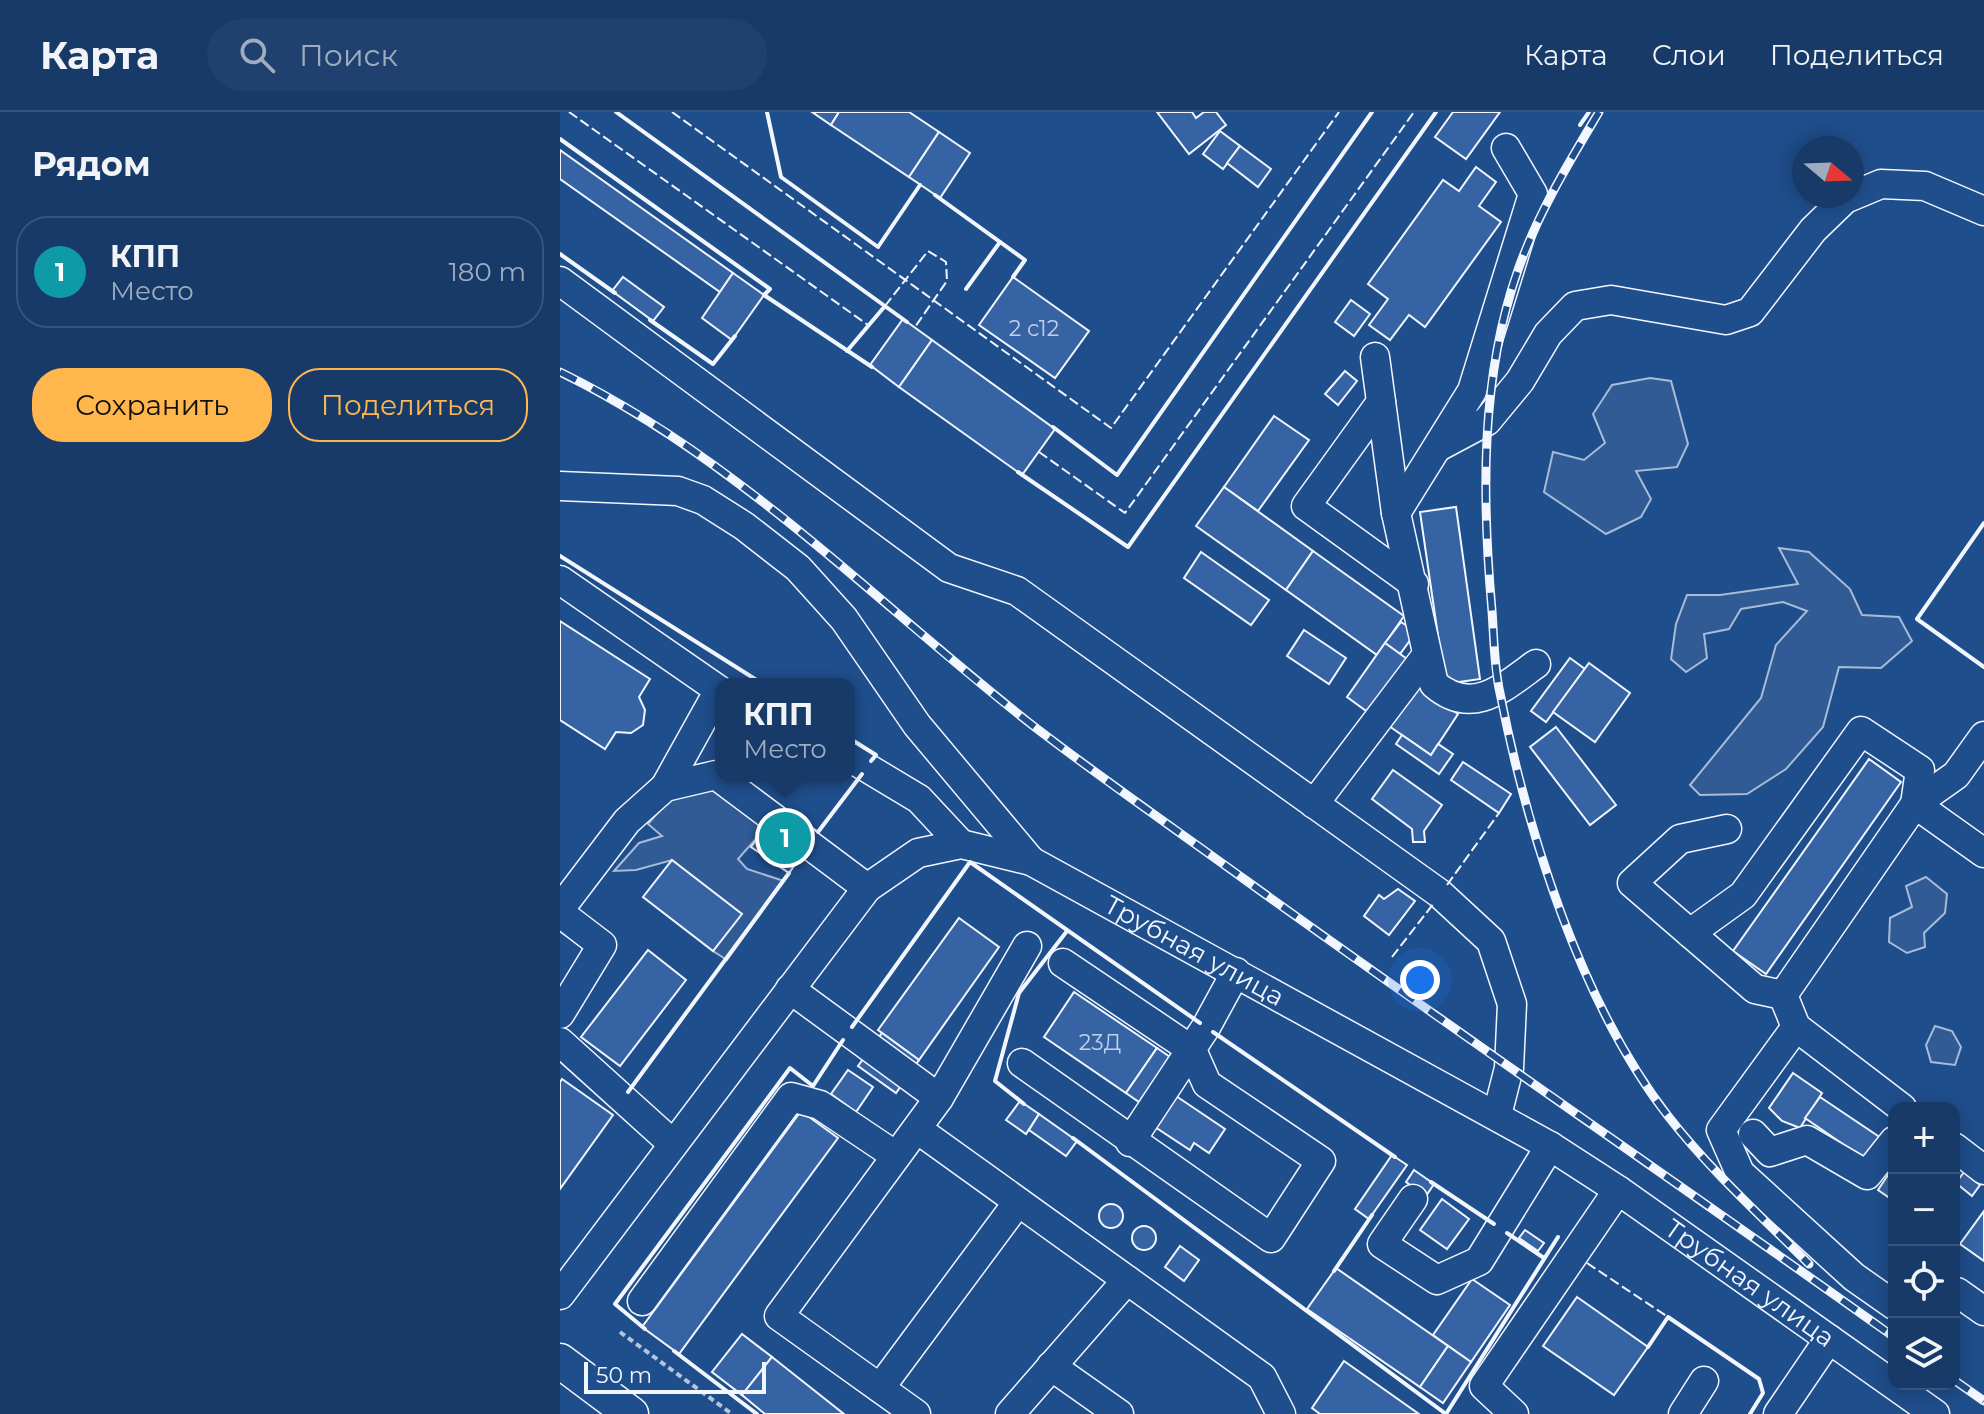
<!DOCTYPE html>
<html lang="ru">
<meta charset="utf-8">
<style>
body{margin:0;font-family:Montserrat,sans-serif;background:#20416f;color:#f1f3f6}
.controls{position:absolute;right:24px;bottom:24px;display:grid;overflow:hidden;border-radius:16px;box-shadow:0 4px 20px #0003}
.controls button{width:72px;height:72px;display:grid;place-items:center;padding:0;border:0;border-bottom:2px solid #36547d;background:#173a69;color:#f1f3f6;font:40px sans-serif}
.compass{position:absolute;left:1232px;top:24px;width:72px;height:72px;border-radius:50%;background:#173a69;box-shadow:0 4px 20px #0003;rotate:109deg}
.scale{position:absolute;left:24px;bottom:20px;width:182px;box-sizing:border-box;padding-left:8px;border:4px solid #f2f6ff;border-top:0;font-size:22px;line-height:28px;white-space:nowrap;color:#f2f6ff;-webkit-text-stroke:6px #1f4e8c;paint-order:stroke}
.you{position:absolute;left:860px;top:868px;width:28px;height:28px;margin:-20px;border:6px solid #fff;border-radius:50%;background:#1a73e8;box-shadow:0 0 0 12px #1a73e833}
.badge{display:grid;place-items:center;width:52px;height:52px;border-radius:50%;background:#ffb74d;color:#fff;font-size:26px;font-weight:700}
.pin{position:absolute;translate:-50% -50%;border:4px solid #fff;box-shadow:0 2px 8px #0006}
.popup{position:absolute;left:155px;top:566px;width:140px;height:104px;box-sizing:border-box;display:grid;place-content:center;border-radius:16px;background:#173a69;filter:drop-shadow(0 2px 6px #0005);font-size:26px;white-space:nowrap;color:#9eadc0}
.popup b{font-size:30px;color:#f1f3f6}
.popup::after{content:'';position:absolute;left:50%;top:100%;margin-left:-16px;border:16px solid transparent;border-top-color:#173a69}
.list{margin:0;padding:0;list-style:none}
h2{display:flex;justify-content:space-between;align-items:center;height:104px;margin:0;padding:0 32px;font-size:34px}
h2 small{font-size:26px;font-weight:400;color:#9eadc0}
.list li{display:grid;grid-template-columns:52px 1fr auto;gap:24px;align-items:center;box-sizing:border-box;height:112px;margin:0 16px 16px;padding:0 16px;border:2px solid #36547d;border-radius:32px}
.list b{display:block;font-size:30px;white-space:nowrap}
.list p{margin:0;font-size:26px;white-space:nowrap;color:#9eadc0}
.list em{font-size:26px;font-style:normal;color:#9eadc0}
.actions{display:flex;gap:16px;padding:24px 32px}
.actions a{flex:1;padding:18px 0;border:2px solid #ffb74d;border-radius:32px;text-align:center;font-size:28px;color:#ffb74d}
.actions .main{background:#ffb74d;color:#111}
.icon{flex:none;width:44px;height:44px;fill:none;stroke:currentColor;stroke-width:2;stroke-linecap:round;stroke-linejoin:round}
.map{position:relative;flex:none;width:1424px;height:1302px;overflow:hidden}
header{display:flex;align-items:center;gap:48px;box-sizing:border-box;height:112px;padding:0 40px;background:#173a69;border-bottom:2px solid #36547d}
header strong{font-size:38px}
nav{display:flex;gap:44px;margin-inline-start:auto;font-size:28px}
.search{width:560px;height:72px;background:#20416f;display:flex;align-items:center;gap:20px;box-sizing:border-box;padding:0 28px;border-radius:44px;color:#9eadc0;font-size:30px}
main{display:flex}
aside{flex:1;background:#173a69}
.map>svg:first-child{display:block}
.built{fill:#305b95;stroke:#a8bbd7;stroke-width:2}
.building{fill:#3563a3;stroke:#f2f6ff;stroke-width:2}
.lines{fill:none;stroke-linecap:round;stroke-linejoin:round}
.minor-casing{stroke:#f2f6ff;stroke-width:31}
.major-casing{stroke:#f2f6ff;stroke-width:37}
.path{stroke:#b3c4dc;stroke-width:4;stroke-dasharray:6 4;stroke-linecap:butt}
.minor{stroke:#1f4e8c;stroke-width:28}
.major{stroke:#1f4e8c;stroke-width:34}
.rail-casing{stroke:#f2f6ff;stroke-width:9}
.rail{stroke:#1f4e8c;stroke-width:6;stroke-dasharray:18;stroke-linecap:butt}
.fence{stroke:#f2f6ff;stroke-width:2;stroke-dasharray:10 4;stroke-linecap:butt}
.wall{stroke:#f2f6ff;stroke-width:4}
.labels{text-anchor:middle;stroke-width:6;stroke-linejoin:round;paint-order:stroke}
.number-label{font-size:22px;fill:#c3d1e8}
.street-label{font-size:26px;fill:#f2f6ff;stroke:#1f4e8c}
</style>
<header>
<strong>Карта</strong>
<div class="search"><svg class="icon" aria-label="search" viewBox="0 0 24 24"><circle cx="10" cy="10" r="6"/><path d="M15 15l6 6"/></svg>Поиск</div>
<nav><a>Карта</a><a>Слои</a><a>Поделиться</a></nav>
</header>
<main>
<aside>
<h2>Рядом<small></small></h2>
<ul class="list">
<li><span class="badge" style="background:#0f9aa8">1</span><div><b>КПП</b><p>Место</p></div><em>180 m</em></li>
</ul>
<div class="actions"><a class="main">Сохранить</a><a>Поделиться</a></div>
</aside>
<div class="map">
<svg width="1424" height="1302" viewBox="0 0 1424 1302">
<rect width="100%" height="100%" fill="#1f4e8c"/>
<g class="built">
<polygon points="1090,266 1111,269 1128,332 1117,355 1076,359 1091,387 1081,405 1046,422 984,380 993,340 1024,348 1045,331 1033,302 1052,273"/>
<polygon points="1219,436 1249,440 1290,477 1302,503 1339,505 1352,529 1321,556 1279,555 1263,615 1226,657 1187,682 1140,683 1130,673 1201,586 1216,533 1247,499 1223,490 1181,497 1169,517 1144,522 1147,546 1126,560 1111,547 1116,512 1127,483 1160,483 1238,472"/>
<polygon points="156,675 199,706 201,721 178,747 187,757 224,769 167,848 153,839 181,802 112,748 76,758 54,759 79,731 102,724 88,712 117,678"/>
<polygon points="1366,765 1387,782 1385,801 1364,821 1365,835 1347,841 1329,830 1330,806 1352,795 1346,774"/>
<polygon points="1375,914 1392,919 1401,935 1395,953 1371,950 1366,933"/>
</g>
<g class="building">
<polygon points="252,0 279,0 271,13"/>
<polygon points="279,0 349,0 379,20 349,65 271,13"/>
<polygon points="597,0 632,0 636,6 644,0 656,0 666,13 629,42"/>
<polygon points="893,0 940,0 906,47 875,25"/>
<polygon points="660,19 680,34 663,57 643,42"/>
<polygon points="379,20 410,41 380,86 349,65"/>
<polygon points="680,34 711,57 698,75 667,51"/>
<polygon points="0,38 173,161 160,180 0,67"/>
<polygon points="916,55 936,70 919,94 941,110 865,215 849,203 830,228 809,213 828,187 808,172 883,68 899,79"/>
<polygon points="173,161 204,183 172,228 142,206"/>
<polygon points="63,165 104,195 93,209 52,179"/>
<polygon points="453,165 529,219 495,266 419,213"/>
<polygon points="791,188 810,202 794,224 775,210"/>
<polygon points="343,207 372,228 339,275 310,253"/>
<polygon points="372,228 495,317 462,363 339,275"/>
<polygon points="785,259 797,269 778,293 765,282"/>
<polygon points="714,304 749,328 698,399 664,375"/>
<polygon points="664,375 753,439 726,478 636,414"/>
<polygon points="896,395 920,567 885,572 860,400"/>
<polygon points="753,439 844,504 817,543 726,478"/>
<polygon points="641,440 709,488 691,513 624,466"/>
<polygon points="0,509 90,567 79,585 85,598 83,613 71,621 56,620 45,637 0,608"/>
<polygon points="841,510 856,520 840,542 825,531"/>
<polygon points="744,518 786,546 769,572 727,544"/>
<polygon points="825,531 847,547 809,601 787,585"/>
<polygon points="1010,546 1025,557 986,610 971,599"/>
<polygon points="1029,551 1070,581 1035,630 993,600"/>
<polygon points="856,573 898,602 871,643 829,614"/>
<polygon points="996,615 1056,693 1030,713 970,635"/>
<polygon points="842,623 871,643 878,632 893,642 879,662 836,632"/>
<polygon points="1309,647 1341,670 1206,862 1173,839"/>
<polygon points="903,650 951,682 939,701 891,668"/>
<polygon points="833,658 882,693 864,719 865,730 853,730 852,717 812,687"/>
<polygon points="220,693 258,720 229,761 191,735"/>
<polygon points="112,748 182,802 153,839 83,785"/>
<polygon points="838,777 855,789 829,823 804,804 819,783 824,787"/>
<polygon points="399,806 439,835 359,948 318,918"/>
<polygon points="88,838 126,868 60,954 21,925"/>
<polygon points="514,880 597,936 566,981 484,925"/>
<polygon points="322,921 359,948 336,981 298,954"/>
<polygon points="597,936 610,945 579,990 566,981"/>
<polygon points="288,958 313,975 296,1000 271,982"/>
<polygon points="1233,961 1262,981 1240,1016 1222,1009 1209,996"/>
<polygon points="2,967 53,1003 0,1077 0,970"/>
<polygon points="616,984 665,1017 649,1041 634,1031 630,1038 595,1015"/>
<polygon points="1260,985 1321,1026 1306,1048 1245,1006"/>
<polygon points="460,989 479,1002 466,1022 446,1008"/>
<polygon points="241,999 278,1026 119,1242 82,1215"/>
<polygon points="479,1002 517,1029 506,1044 469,1018"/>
<polygon points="832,1043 847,1053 809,1107 795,1097"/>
<polygon points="1334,1054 1334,1089 1318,1078"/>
<polygon points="854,1058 874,1072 866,1084 846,1070"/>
<polygon points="1404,1060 1420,1073 1412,1084 1396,1071"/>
<polygon points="882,1087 909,1107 887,1137 860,1118"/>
<circle cx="551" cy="1104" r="12"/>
<polygon points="1424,1099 1424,1149 1400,1132"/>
<circle cx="584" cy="1126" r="12"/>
<polygon points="965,1118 984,1131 978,1139 959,1126"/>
<polygon points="620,1134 639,1148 624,1169 605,1155"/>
<polygon points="776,1156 888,1234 860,1275 747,1197"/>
<polygon points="912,1167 950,1193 911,1250 873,1223"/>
<polygon points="1017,1185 1088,1235 1054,1283 983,1234"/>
<polygon points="182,1222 212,1245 182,1283 152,1260"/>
<polygon points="888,1234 911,1250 883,1291 860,1275"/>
<polygon points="212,1245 284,1302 205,1302 182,1283"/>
<polygon points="784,1249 859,1302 760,1302 752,1296"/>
</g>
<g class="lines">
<g class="minor-casing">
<g id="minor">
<polyline points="0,169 389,456 457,479 879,781 931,829 952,892 949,956 937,1003"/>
<path d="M815,245l21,156 38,171c38,33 69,4 102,-20"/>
<polyline points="821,290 746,394 854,472"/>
<polyline points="880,334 927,309 960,269 988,222 1015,194 1051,188 1166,208 1190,200 1253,118 1285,87 1321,72 1365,74 1424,99"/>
<polyline points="0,374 118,379 143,388 184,414 238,456 284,507 357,613 471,749"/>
<polyline points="836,401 912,279 973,82 946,36"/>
<polyline points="0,468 159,578 105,675"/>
<polyline points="289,645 359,687 401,732"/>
<polyline points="754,692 866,544"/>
<polyline points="1355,692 1396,663 1424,624"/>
<polyline points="1167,717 1120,727 1072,771 1195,877 1223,883"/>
<polyline points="0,797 67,709 105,675 156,663 307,776"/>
<polyline points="0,801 42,833 0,902"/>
<polyline points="1130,821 1183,783 1301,619 1360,658 1355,692"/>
<polyline points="230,877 379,986"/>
<polyline points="1236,915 1161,1018 1180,1061 1294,1165 1334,1193"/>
<polyline points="0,930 113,1032"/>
<polyline points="462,951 711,1126 761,1049 647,972 632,938 503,851"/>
<polyline points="1342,996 1236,915 1223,883 1355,692 1424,741"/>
<polyline points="357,1017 702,1265 721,1302"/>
<polyline points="1193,1022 1210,1040 1247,1028 1307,1063 1334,1029"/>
<polyline points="570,1030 646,915 676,860"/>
<polyline points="1394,1035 1424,1058"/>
<polyline points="853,1087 822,1132 877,1168 919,1149 990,1034"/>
<polyline points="1394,1181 1397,1180 1424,1199"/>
<path id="s1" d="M0,1183l307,-407 51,-35 43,-9 70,17 519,285 68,44 317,224"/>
<polyline points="82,1189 231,985 260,993 336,1044"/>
<polyline points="491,1254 559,1302"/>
<polyline points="320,1276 458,1090"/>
<polyline points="356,1302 219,1204 379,986 467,834"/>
<polyline points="450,1302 567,1168"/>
<polyline points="954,1302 924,1274 1058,1078"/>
<polyline points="1123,1302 1144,1269"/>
<polyline points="1218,1302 1269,1227"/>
</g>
</g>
<g class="major-casing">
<polyline id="major" points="0,1249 71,1302"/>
</g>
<polyline class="path" points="60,1220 172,1302"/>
<use href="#minor" class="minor"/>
<use href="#major" class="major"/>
<g class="rail-casing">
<g id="rail">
<path d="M1039,0c-31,52 -61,101 -81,158 -38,108 -36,228 -26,341 2,27 2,56 8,82 27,138 81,311 168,423 42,54 93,100 141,148"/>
<path d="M0,260c181,88 319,234 476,356 68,52 139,101 208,151 215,155 434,304 650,458"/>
<polyline points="1394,1268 1424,1289"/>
</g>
</g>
<use href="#rail" class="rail"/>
<g class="fence">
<polyline points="9,0 308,213"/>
<polyline points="112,0 551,316 779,0"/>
<polyline points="325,194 368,139 386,150 387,169 355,215"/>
<polyline points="479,340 565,401 854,0"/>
<polyline points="887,773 939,701"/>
<polyline points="832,845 874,791"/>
<polyline points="1027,1151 1108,1205"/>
</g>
<g class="wall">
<polyline points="56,0 347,210"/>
<polyline points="207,0 221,65 318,135 360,73"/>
<polyline points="1020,13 1029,0"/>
<polyline points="0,27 210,177 204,183 312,255"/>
<polyline points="375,83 465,148 453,165"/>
<polyline points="0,142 55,181"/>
<polyline points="406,177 440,130"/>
<polyline points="90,208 153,252 175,224"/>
<polyline points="287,239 325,194"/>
<polyline points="493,315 557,363 812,0"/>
<polyline points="458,360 568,435 876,0"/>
<polyline points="1424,411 1357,507 1424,555"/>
<polyline points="0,444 203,572"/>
<polyline points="289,626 316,643 311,649"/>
<polyline points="258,720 302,662"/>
<polyline points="292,915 410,750 640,911"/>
<polyline points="653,920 835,1045"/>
<polyline points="68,980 229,761"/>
<polyline points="464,992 435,969 459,881 507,819"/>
<polyline points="513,1026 886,1302"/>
<polyline points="871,1070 934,1112"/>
<polyline points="947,1121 984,1146"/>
<polyline points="774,1159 812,1103"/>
<polyline points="85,1217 55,1192 230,956 253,974 283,928"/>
<polyline points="1088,1235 1108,1205 1199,1267 1203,1281 1190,1302"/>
<polyline points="114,1239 197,1302"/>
<polyline points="886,1302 998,1125"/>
</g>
</g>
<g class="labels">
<g class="number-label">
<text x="474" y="224">2 с12</text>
<text x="540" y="938">23Д</text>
</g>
<g class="street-label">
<text dy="9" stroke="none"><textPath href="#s1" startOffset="874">Трубная улица</textPath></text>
<text dy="9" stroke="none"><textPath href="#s1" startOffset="1522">Трубная улица</textPath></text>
</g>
</g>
</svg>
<div class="controls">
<button>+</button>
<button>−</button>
<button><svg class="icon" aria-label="locate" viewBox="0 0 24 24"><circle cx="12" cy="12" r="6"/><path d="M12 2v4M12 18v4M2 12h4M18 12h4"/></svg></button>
<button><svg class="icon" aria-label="layers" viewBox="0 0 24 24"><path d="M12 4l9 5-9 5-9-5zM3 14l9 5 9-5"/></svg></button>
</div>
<svg class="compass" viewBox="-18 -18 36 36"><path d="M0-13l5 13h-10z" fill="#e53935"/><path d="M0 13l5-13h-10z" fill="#9eadc0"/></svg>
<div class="scale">50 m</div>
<div class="you"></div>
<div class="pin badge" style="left:225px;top:726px;background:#0f9aa8">1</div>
<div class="popup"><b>КПП</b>Место</div>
</div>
</main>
